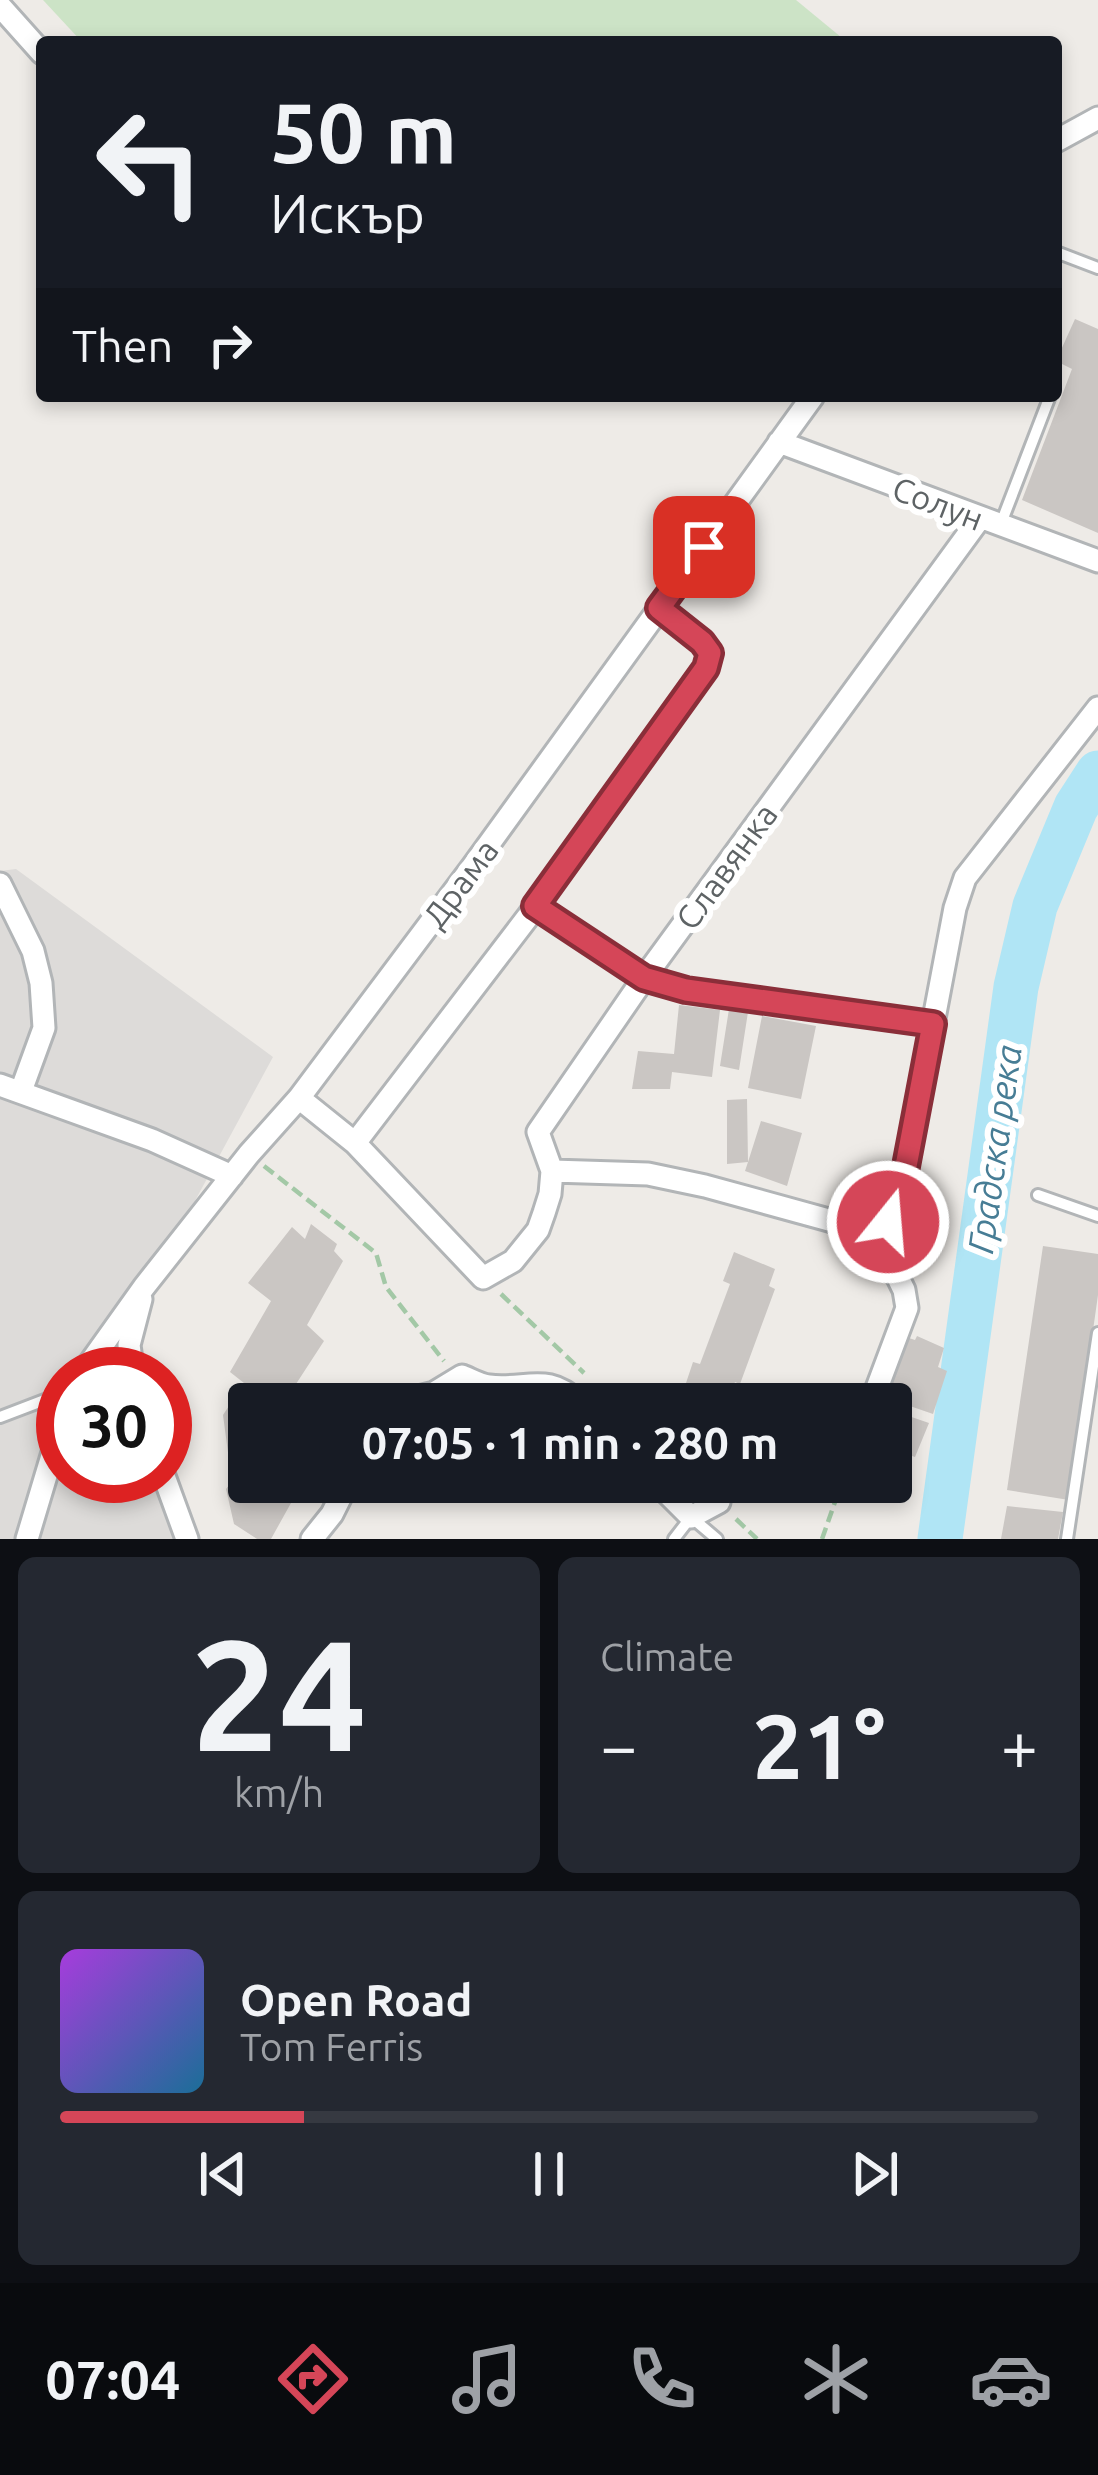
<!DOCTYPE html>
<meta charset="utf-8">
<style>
:root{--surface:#171b24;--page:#242831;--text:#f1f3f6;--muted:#9ea1a6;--line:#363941;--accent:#d54658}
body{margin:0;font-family:Ubuntu,sans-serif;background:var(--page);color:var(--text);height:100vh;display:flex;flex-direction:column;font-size:45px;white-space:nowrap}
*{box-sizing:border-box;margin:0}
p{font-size:39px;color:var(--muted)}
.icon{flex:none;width:66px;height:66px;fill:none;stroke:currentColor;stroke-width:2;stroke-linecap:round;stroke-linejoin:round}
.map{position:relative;height:1539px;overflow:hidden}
.panel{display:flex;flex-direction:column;gap:18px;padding:18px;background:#0d0f14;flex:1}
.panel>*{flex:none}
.guide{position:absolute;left:36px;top:36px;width:1026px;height:366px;border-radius:12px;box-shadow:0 6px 18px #0003;background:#171b24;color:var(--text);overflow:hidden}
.speed{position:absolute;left:36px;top:1347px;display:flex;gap:24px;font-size:60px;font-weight:700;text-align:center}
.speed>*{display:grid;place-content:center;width:156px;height:156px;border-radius:50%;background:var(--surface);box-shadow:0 6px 18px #0003;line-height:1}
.speed .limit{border:18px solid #d22;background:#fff;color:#111}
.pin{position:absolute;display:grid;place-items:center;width:102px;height:102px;color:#fff;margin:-51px;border-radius:24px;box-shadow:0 6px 18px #0006}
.me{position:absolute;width:132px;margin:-66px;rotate:17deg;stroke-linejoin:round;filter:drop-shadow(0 0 9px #0008)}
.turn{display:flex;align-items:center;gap:42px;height:252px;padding:0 36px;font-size:54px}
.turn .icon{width:156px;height:156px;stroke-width:2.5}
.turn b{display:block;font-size:84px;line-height:102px}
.then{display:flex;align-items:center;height:114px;padding:0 36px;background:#0003;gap:24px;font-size:45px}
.big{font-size:90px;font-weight:600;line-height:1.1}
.panel .card{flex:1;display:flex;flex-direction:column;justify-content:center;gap:18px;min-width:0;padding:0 42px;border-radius:18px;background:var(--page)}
.panel .dial{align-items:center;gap:0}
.dial b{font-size:156px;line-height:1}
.song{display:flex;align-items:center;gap:36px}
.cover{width:144px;height:144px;border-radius:18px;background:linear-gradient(135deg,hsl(280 70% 55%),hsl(200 70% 35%))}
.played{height:12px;border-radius:6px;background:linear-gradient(90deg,var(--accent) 25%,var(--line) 25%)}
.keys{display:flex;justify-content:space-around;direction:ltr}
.heat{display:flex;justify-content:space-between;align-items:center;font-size:66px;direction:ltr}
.panel .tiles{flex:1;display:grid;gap:18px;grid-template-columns:1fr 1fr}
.card:last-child{grid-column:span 2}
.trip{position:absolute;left:228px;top:1383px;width:684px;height:120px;border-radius:12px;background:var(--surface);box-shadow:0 6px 18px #0003;font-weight:600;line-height:120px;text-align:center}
.tab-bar{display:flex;height:192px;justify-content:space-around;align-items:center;background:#090b0e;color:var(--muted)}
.tab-bar .icon{width:84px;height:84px}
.tab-bar .on{color:var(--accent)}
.tab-bar b{font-size:54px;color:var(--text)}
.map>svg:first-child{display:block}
.industrial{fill:#dddbd9}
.green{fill:#cce3c6}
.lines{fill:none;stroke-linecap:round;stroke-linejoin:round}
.river{stroke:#b0e5f5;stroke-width:45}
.building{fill:#cac6c3}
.service-casing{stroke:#b2b5b7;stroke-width:16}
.minor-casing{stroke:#b2b5b7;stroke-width:27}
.path{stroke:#a3c8a6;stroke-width:4.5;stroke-dasharray:12 6;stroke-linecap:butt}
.service{stroke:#fff;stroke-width:10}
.minor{stroke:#fff;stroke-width:21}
.route-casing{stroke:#8a2e39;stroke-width:30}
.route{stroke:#d54658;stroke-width:21}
.labels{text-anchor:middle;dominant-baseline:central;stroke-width:12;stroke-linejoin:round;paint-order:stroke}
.street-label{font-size:33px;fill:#5e6365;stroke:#fff}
.water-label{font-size:36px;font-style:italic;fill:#477d95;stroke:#fff}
</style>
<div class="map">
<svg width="1098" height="1539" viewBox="0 0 1098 1539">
<rect width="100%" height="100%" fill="#eeebe7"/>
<path class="industrial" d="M 16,869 L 273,1057 L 119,1341 L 132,1374 L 63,1374 L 63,1476 L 165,1476 L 165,1456 L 198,1539 L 0,1539 L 0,871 Z"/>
<path class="green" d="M 43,0 L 796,0 L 847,42 L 82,42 Z"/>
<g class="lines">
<path class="river" d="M 940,1539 L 1016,987 L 1035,906 L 1076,807 L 1098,773"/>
</g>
<path class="building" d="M 1075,319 L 1098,329 L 1098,533 L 1022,500 L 1072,369 L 1056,361 Z
M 679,1005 L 720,1010 L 712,1077 L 672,1072 L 670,1089 L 632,1089 L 638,1051 L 674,1054 Z
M 729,1009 L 748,1012 L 739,1070 L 720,1066 Z
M 762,1016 L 816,1026 L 801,1099 L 748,1088 Z
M 747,1099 L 748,1162 L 761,1121 L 802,1133 L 787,1186 L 745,1171 L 748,1162 L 727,1164 L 727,1100 Z
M 311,1224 L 337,1244 L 334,1251 L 343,1261 L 307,1325 L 324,1341 L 283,1404 L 249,1404 L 249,1482 L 296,1482 L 301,1485 L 271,1539 L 257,1539 L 234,1524 L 226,1489 L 243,1467 L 229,1460 L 223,1415 L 244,1383 L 230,1372 L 271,1301 L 248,1283 L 292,1227 L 305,1239 Z
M 1043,1246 L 1098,1254 L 1098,1295 L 1069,1500 L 1007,1490 Z
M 734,1252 L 775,1269 L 769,1286 L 775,1289 L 740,1384 L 735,1382 L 726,1404 L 684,1389 L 693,1362 L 700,1364 L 730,1284 L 723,1281 Z
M 917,1336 L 944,1348 L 938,1367 L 947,1371 L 933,1414 L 884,1397 L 906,1337 L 915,1340 Z
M 891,1410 L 929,1423 L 915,1457 L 909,1455 L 901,1476 L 891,1473 Z
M 1007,1506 L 1063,1512 L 1058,1539 L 1001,1539 Z"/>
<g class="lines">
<defs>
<path id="service" d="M 1056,252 L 1098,268
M 1000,526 L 1050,396
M 1038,1195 L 1098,1216
M 0,1417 L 63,1393
M 719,1502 L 727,1482
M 674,1539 L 691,1517 L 717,1539
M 1067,1539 L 1098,1333"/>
<path id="minor" d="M 0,6 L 42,53
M 1056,141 L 1098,118
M 779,442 L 1098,561
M 0,884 L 33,951 L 41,983 L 44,1028 L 21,1091
M 535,906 L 644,978 L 686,990 L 933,1025
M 0,1085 L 152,1140 L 232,1176
M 299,1098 L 355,1143 L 483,1278 L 513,1261 L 538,1230 L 544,1213 L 550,1194 L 552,1171 L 538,1132 L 644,978 L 980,518
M 355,1143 L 527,918 L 706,668 L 709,654 L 702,642 L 659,608
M 552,1171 L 648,1174 L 705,1186 L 876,1233
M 876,1233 L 888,1222 L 899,1203 L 955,908 L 965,878 L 1098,708
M 82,1374 L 144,1287 L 249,1154 L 299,1098 L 473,866 L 813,396
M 133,1374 L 129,1345 L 141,1299
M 389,1404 L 434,1393 L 462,1376 C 470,1379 480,1385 489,1386 C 526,1391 547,1371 580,1404
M 871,1404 L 907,1308 L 904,1290 L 876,1233
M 164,1476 L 187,1539
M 656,1482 L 691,1517 L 719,1502
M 27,1539 L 63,1419
M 312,1539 L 332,1514 L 348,1482"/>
</defs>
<use href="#service" class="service-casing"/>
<use href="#minor" class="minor-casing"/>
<path class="path" d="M 264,1166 L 376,1253 L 386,1287 L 444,1361
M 501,1294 L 584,1373
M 601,1390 L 616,1404
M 736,1519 L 757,1539
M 822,1539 L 842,1482"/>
<use href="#service" class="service"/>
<use href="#minor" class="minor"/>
</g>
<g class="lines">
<defs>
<path id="route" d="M 704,547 L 659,608 L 702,642 L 710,653 L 706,668 L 535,906 L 644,978 L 686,990 L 933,1024 L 899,1203 L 888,1222"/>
</defs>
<use href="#route" class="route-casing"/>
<use href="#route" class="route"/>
</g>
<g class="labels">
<g class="street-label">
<text transform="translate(938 503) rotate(21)">Солун</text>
<text transform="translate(726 866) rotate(-54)">Славянка</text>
<text transform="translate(460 883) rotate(-53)">Драма</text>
</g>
<g class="water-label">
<text transform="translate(994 1149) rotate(-82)">Градска река</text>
</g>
</g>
</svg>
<div class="speed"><div class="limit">30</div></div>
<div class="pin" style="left:704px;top:547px;background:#d93025"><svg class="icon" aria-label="arrive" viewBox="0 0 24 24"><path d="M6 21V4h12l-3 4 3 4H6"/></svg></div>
<svg class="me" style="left:888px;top:1222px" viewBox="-20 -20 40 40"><circle r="17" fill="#d54658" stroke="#fff" stroke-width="3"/><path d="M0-11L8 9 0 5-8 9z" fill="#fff"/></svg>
<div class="trip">07:05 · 1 min · 280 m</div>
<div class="guide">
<div class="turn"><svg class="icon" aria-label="left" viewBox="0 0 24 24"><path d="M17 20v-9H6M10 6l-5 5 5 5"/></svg><div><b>50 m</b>Искър</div></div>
<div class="then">Then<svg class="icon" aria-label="right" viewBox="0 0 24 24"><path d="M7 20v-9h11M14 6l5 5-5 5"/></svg></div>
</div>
</div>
<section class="panel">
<div class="tiles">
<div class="card dial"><b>24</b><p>km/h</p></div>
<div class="card"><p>Climate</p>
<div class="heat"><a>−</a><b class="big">21°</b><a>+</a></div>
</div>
<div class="card">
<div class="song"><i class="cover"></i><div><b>Open Road</b><p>Tom Ferris</p></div></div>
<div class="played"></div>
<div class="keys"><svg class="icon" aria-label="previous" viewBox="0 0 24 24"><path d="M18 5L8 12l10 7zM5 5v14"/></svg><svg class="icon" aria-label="pause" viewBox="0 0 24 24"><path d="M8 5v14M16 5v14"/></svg><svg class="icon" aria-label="next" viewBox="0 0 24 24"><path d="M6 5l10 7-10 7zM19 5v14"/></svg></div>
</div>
</div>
</section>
<nav class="tab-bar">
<b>07:04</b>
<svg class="icon on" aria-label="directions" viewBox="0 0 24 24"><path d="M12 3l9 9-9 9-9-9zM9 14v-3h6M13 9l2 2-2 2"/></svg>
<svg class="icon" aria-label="music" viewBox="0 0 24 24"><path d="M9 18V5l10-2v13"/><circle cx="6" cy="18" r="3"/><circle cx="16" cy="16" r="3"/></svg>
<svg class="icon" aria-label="phone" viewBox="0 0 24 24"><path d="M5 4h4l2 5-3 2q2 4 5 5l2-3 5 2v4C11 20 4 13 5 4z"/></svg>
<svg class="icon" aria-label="climate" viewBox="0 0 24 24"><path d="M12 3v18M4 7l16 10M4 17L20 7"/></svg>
<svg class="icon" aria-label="car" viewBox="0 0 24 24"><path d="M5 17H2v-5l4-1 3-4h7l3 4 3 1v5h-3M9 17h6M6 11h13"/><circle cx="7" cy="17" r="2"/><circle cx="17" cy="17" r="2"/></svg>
</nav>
